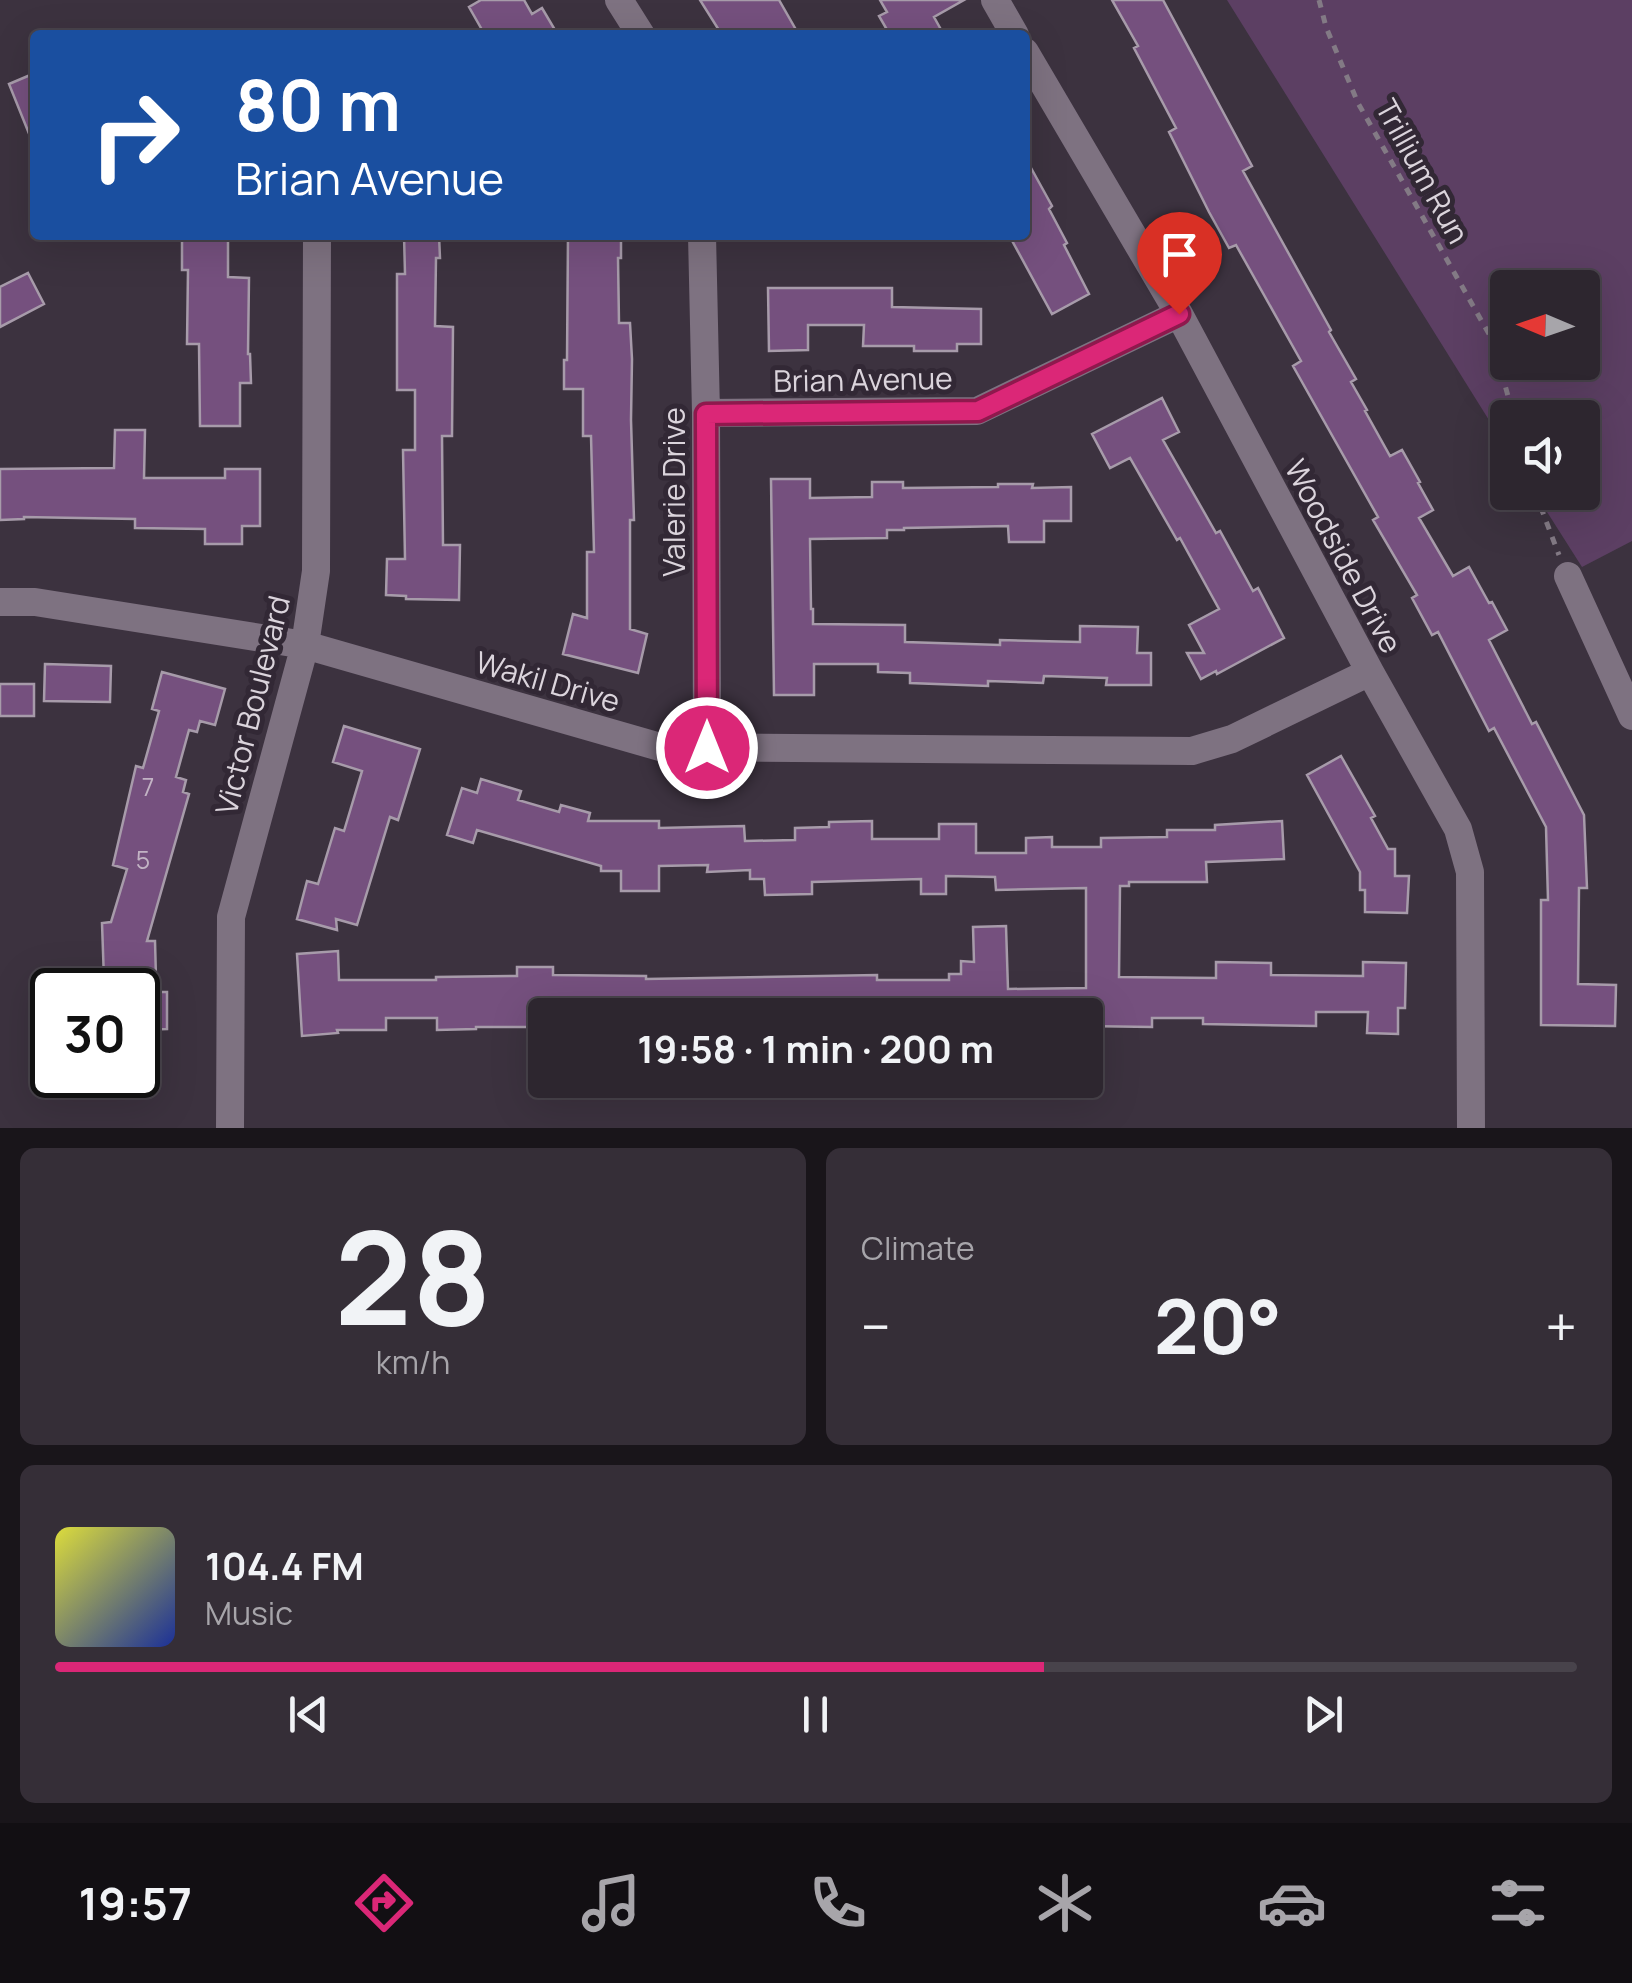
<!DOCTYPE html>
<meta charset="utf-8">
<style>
:root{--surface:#2d262f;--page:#352e37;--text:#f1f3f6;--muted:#a7a5aa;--line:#48434b;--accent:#db2777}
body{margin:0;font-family:Manrope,sans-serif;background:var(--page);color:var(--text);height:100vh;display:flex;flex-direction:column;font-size:38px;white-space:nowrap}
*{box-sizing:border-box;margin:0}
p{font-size:32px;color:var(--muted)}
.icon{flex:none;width:55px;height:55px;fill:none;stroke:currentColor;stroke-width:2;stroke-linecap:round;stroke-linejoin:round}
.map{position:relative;height:1128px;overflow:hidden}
.side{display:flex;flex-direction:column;gap:20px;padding:20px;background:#19151a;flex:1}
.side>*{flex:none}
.top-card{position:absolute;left:30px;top:30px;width:1000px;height:210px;border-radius:10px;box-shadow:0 10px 40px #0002,0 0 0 2px var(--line);background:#1a4fa0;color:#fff;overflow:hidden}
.needle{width:65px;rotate:272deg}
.buttons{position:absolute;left:1490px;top:270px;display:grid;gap:20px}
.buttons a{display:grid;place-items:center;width:110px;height:110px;border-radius:10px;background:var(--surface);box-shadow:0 10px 40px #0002,0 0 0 2px var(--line);font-size:50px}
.speed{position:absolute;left:30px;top:968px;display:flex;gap:20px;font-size:50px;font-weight:700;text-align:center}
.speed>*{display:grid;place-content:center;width:130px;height:130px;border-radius:50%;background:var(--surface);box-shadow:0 10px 40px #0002,0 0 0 2px var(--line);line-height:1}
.speed .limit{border:5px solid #111;border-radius:15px;background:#fff;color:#111}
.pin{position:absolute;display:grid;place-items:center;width:85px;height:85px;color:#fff;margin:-102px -42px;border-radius:50% 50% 50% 0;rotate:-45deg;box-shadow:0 0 10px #0007}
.pin .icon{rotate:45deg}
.me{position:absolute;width:110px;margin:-55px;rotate:0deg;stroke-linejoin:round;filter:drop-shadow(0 0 8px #0008)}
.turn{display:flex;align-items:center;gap:35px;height:210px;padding:0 40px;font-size:45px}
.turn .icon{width:130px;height:130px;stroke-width:2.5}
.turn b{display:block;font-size:70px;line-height:85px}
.big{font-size:75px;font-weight:700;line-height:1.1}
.side .card{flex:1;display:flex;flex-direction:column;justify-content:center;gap:15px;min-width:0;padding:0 35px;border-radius:15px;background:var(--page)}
.side .dial{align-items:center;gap:0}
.dial b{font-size:130px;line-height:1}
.song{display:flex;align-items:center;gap:30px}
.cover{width:120px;height:120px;border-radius:15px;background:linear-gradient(135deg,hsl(60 70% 55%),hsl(230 70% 35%))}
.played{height:10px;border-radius:5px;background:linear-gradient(90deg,var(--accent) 65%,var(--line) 65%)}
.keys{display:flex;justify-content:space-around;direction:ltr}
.heat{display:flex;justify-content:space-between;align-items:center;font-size:55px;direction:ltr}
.side .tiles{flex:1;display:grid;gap:20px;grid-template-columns:1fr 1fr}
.card:last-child{grid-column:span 2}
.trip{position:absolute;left:528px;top:998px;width:575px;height:100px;border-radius:10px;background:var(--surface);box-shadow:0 10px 40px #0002,0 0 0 2px var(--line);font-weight:700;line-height:100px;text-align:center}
.menu{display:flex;height:160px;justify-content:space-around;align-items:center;background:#120f13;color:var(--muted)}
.menu .icon{width:70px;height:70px}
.menu .selected{color:var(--accent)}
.menu b{font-size:45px;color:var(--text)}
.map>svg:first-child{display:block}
.green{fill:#5c3f63;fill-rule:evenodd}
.building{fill:#75507e;stroke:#a79baa;stroke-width:2.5}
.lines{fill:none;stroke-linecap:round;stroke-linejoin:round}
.path{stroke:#837a85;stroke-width:5;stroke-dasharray:8 8;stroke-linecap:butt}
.minor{stroke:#7e7281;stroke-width:28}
.route-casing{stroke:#8e194d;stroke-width:25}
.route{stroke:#db2777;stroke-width:18}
.labels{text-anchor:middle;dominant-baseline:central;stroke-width:10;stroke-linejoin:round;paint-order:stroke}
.number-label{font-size:25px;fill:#c2b3c4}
.street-label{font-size:30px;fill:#dbd4dc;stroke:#322835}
</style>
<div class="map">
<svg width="1632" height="1128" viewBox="0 0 1632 1128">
<rect width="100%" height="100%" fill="#3c323f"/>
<path class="green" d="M 1227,0 L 1632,0 L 1632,541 L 1582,567 L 1535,493 L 1582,492 L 1582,418 L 1508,418 L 1507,449 ZM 1508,288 L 1582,288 L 1582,362 L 1508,362 Z"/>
<path class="building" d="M 481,0 L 524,0 L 532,14 L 542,8 L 558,35 L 485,35 L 469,7 Z
M 700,0 L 779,0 L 799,35 L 722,35 Z
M 880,0 L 964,0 L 934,17 L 944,35 L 890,35 L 879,16 L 887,12 Z
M 1112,0 L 1163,0 L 1252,166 L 1243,171 L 1331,330 L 1329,332 L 1356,379 L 1351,382 L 1367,410 L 1365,411 L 1390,456 L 1402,450 L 1420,482 L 1418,483 L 1433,510 L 1419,518 L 1453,576 L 1469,567 L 1489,603 L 1492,602 L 1507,630 L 1489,640 L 1532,724 L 1536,722 L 1584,815 L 1587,888 L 1579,888 L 1578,984 L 1616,985 L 1615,1026 L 1541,1025 L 1541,900 L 1548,900 L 1546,827 L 1494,728 L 1489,731 L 1438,632 L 1432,635 L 1412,598 L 1417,595 L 1373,520 L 1378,517 L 1293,366 L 1301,361 L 1236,245 L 1229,248 L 1209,212 L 1169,132 L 1176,128 L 1134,48 L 1138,46 Z
M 35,73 L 35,145 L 34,146 L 9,84 Z
M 1025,157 L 1052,206 L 1049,209 L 1067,243 L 1064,245 L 1089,294 L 1052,314 L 1009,235 L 1025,235 Z
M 182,235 L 228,235 L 228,277 L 249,278 L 248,354 L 250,354 L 251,383 L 240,383 L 240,426 L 200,426 L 199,344 L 187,344 L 188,270 L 182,270 Z
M 404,235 L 439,235 L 440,258 L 436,258 L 435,326 L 453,327 L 452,436 L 442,436 L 443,545 L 460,545 L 459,600 L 406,599 L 406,596 L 386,595 L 387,559 L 405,559 L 403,450 L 415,450 L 415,390 L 397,390 L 397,274 L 405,274 Z
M 568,235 L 621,235 L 621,258 L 618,258 L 619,323 L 630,323 L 632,359 L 631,420 L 634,520 L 630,520 L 630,629 L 647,634 L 638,673 L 563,654 L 573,614 L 587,618 L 587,552 L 594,552 L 591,436 L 583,436 L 583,389 L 564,389 L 564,360 L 567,360 Z
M 28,273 L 44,304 L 0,327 L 0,287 Z
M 768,288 L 892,288 L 892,307 L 981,309 L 981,344 L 957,344 L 957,351 L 914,351 L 914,346 L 863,346 L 864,325 L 808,325 L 808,350 L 769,351 Z
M 1162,398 L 1179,432 L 1163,440 L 1216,533 L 1220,531 L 1253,591 L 1258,588 L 1284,638 L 1217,674 L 1216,671 L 1201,679 L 1187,653 L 1204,653 L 1189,625 L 1219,609 L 1180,538 L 1177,540 L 1130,458 L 1110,468 L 1092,434 Z
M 115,430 L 145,430 L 144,478 L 225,478 L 225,469 L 260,469 L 260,526 L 242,526 L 242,544 L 205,544 L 205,529 L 135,528 L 135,519 L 24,517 L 24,519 L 0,520 L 0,469 L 114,468 Z
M 771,479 L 810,479 L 810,498 L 872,497 L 872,482 L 903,482 L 903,488 L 998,487 L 998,484 L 1033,484 L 1032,488 L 1071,487 L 1071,521 L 1044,521 L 1044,542 L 1009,542 L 1008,526 L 904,528 L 904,530 L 887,530 L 887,538 L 810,539 L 811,609 L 813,609 L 813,624 L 905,625 L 905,642 L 1000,645 L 1000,640 L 1080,642 L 1080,626 L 1138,627 L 1137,653 L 1151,653 L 1151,685 L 1106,685 L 1107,678 L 1044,676 L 1043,683 L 988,681 L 988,686 L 910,683 L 910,673 L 878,672 L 878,664 L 814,664 L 814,695 L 774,695 Z
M 45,664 L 111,666 L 110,702 L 44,701 Z
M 162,672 L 225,689 L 215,725 L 200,721 L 197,732 L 189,730 L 176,777 L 186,780 L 183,792 L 189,794 L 147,941 L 155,941 L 156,978 L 104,980 L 102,923 L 111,922 L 127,869 L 113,865 L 136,766 L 143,768 L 159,711 L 152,709 Z
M 0,684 L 34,684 L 34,716 L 0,716 Z
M 344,726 L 420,749 L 398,820 L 390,817 L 357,925 L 336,919 L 337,930 L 297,919 L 307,881 L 318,884 L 335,828 L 344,831 L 362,771 L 333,762 Z
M 1341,756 L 1375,816 L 1371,818 L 1388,849 L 1395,849 L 1395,876 L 1409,876 L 1407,913 L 1365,912 L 1365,890 L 1360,890 L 1360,872 L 1307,775 Z
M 481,779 L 521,791 L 518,800 L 559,812 L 561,805 L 590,813 L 588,821 L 659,821 L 659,828 L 744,826 L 745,841 L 795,840 L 795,828 L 829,827 L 829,822 L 872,821 L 872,839 L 939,839 L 939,824 L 976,824 L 976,853 L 1026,853 L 1026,838 L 1052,837 L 1052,847 L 1101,847 L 1101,838 L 1167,837 L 1167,830 L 1215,830 L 1215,825 L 1282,821 L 1284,859 L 1206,862 L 1207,882 L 1129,882 L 1129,886 L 1120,886 L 1119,977 L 1216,978 L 1216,962 L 1271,963 L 1271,975 L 1363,976 L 1363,962 L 1406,963 L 1405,1008 L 1398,1008 L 1398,1034 L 1367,1033 L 1368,1012 L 1316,1012 L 1316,1026 L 1203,1024 L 1203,1018 L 1152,1018 L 1152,1027 L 1085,1026 L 1085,1015 L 897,1015 L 897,1012 L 848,1013 L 848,1015 L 545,1015 L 545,1027 L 476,1027 L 476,1029 L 437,1030 L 437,1018 L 386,1018 L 386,1030 L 337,1030 L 338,1033 L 302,1036 L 297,954 L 338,951 L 339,980 L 436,980 L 436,977 L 517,976 L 517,967 L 553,967 L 553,975 L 646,976 L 646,979 L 877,975 L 877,980 L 949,980 L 949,974 L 961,974 L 961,961 L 974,962 L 973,927 L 1006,926 L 1008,989 L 1086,988 L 1086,888 L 996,890 L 995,877 L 946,876 L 946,894 L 921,894 L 921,879 L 812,882 L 812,894 L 765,895 L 764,879 L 750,879 L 750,870 L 707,872 L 708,865 L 659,866 L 659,891 L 621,891 L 621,871 L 601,871 L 601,866 L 477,830 L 473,843 L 447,835 L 462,788 L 477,793 Z
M 138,992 L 167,992 L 167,1029 L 138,1030 Z"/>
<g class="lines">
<path class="path" d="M 1319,0 L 1326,27 L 1358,103 L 1493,341 L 1514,418
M 1535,492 L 1559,555"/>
<path class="minor" d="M 619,0 L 641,35
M 995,0 L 1015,35
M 1025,52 L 1179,314 L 1370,672 L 1458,829 L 1470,872 L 1471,1128
M 702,235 L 706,413 L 707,748
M 706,413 L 977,411 L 1179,314
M 1568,576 L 1632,716
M 0,602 L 35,602 L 305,645 L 660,747 L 1192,751 L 1232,739 L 1370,672
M 230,1128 L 231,917 L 305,645 L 316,571 L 317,235"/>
</g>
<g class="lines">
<defs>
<path id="route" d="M 707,748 L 706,414 L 978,411 L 1179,314"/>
</defs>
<use href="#route" class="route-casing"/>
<use href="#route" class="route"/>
</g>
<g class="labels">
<g class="number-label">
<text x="148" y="786">7</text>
<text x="143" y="859">5</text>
</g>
<g class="street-label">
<text transform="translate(1423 171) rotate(61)">Trillium Run</text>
<text transform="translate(863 379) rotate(-1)">Brian Avenue</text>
<text transform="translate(673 492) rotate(-90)">Valerie Drive</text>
<text transform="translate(1344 556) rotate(62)">Woodside Drive</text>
<text transform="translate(548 681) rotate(16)">Wakil Drive</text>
<text transform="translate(252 705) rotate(-76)">Victor Boulevard</text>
</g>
</g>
</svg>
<div class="buttons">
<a><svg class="needle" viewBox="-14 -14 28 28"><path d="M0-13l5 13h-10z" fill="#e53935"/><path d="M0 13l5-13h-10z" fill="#a7a5aa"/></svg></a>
<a><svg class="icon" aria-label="sound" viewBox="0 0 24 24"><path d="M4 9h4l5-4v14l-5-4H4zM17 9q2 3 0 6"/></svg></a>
</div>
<div class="speed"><div class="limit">30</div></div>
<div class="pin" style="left:1179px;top:314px;background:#d93025"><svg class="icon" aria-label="arrive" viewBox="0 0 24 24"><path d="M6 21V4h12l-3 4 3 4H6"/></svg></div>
<svg class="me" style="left:707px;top:748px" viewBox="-20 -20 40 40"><circle r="17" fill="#db2777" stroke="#fff" stroke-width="3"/><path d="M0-11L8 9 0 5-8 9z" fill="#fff"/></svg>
<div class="trip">19:58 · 1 min · 200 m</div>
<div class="top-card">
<div class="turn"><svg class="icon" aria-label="right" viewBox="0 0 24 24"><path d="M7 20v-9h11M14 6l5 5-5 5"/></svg><div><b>80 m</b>Brian Avenue</div></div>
</div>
</div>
<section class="side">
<div class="tiles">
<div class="card dial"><b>28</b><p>km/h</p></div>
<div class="card"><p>Climate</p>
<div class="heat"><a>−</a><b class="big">20°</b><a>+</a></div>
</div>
<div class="card">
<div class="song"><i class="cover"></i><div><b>104.4 FM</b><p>Music</p></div></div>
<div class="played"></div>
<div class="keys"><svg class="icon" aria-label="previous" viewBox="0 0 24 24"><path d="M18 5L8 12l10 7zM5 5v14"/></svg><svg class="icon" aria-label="pause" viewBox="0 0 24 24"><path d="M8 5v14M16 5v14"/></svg><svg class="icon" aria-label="next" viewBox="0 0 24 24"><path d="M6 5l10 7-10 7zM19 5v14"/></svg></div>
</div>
</div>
</section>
<nav class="menu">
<b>19:57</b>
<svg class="icon selected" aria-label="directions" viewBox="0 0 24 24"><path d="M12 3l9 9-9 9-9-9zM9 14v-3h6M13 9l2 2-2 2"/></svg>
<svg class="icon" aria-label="music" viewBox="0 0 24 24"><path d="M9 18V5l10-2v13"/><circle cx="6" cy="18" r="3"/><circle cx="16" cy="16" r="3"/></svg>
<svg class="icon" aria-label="phone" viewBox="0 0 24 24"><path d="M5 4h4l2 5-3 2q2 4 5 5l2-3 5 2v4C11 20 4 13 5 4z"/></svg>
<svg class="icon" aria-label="climate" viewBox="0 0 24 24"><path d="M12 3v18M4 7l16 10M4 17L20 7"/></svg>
<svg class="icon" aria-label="car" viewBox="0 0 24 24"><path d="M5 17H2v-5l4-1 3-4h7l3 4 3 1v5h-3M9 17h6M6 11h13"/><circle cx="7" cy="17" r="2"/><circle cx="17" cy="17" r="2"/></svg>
<svg class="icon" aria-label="filters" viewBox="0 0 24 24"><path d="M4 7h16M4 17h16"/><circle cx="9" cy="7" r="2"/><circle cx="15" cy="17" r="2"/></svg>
</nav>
